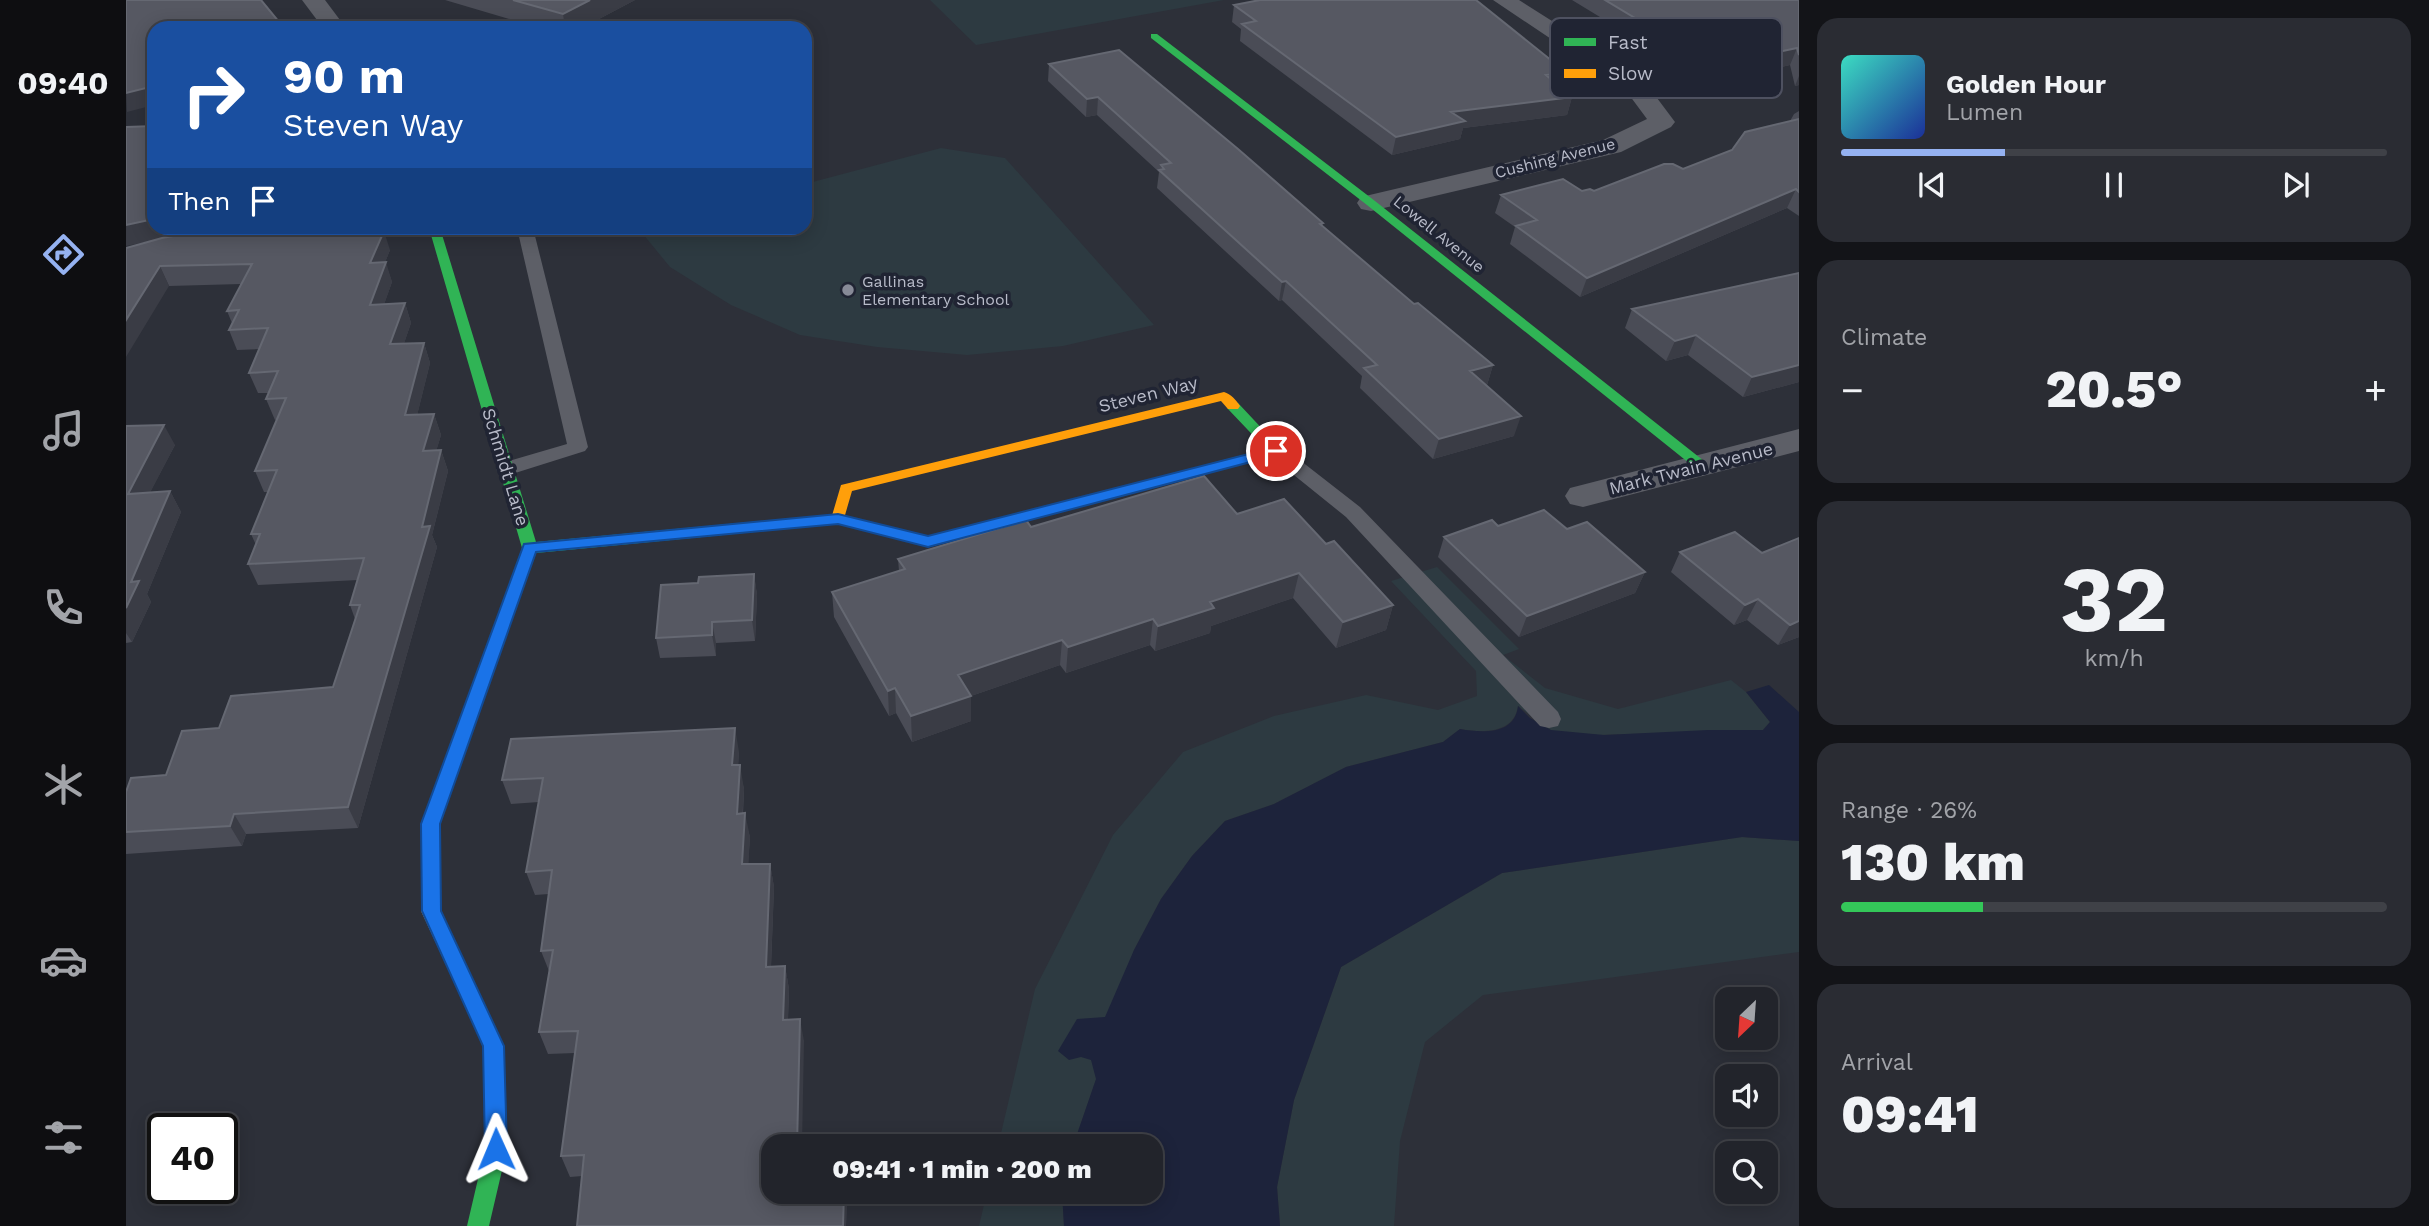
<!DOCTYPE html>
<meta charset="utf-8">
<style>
:root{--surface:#22242b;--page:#2a2c33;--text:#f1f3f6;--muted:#a2a4a9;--line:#3f4147;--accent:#95b2f1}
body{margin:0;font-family:"Work Sans",sans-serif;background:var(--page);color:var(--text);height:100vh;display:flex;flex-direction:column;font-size:26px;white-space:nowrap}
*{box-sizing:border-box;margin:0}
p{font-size:23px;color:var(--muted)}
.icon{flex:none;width:38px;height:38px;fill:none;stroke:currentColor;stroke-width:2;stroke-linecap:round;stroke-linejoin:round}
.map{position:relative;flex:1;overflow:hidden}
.details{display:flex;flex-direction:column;gap:18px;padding:18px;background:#131418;width:630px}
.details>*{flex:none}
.hud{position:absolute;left:21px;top:21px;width:665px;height:214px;border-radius:21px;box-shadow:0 4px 18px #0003,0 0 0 2px var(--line);background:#1a4fa0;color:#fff;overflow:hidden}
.needle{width:46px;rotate:205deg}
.controls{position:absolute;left:1589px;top:987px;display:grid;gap:14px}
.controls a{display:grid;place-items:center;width:63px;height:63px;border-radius:14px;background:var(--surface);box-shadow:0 4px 18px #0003,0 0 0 2px var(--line);font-size:35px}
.speed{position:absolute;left:21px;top:1113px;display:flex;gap:14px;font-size:35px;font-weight:700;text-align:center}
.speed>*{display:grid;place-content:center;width:91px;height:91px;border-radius:50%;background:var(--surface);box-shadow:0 4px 18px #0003,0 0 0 2px var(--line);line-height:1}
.speed .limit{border:4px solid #111;border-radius:10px;background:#fff;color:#111}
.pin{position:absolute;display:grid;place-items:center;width:60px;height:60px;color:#fff;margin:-30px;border:4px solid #fff;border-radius:50%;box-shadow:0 2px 7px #0007}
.me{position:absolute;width:77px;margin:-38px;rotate:359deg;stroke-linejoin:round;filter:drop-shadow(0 0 5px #0008)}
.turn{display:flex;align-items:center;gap:24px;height:147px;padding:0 21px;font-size:32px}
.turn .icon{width:91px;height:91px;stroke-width:2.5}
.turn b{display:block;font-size:49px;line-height:60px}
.then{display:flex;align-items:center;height:66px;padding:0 21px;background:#0003;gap:14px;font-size:26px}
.big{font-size:52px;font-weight:800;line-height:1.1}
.details .card{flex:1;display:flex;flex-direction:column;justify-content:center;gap:10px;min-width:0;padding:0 24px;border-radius:21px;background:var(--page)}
.details .dial{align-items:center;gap:0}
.dial b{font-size:91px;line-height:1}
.song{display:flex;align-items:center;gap:21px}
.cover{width:84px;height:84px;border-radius:10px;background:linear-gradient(135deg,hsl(170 70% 55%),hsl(230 70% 35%))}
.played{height:7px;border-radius:4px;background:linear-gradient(90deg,var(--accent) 30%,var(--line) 30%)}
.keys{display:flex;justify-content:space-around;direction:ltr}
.heat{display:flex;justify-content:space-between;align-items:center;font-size:38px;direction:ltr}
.charge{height:10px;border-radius:5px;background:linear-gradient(90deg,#34c759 26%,var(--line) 0)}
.trip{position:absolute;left:635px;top:1134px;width:402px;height:70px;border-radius:21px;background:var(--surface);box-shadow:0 4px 18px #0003,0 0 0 2px var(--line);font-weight:800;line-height:70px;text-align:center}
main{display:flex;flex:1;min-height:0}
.dock{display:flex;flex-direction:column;width:126px;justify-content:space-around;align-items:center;background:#0e0e11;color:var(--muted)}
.dock .icon{width:49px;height:49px}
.dock .selected{color:var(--accent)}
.dock b{font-size:32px;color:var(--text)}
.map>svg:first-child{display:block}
.green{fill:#2d3a41}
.water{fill:#1d233b}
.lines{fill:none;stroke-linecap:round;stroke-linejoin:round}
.lane{fill:#5d5f67;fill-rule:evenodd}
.street{fill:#5d5f67;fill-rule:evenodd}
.fast{fill:#30b455;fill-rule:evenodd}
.slow{fill:#ff9f0a;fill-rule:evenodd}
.wall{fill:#4a4c56}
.shaded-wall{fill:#3a3c45}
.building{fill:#565862;stroke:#656872;stroke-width:2}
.route{fill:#1a73e8;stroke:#114b97;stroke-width:2}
.poi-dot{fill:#878a97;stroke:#202433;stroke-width:2.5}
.labels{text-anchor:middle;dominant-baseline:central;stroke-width:7;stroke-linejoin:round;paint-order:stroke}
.far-street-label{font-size:16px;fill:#b8bbc9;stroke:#202433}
.far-poi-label{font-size:16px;fill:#b8bbc9;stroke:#202433;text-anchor:start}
.street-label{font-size:18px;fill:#b8bbc9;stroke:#202433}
.key{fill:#202433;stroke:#4e5160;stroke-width:2}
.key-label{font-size:19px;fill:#b8bbc9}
</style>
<main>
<nav class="dock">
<b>09:40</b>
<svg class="icon selected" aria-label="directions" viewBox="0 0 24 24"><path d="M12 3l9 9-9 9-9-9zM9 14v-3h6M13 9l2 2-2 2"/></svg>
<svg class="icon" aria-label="music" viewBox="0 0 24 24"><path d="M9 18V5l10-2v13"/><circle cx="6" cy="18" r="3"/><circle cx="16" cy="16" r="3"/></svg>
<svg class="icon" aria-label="phone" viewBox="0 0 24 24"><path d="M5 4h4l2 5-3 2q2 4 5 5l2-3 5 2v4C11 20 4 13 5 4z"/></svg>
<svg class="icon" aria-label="climate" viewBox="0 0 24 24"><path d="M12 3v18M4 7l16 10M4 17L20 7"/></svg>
<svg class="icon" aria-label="car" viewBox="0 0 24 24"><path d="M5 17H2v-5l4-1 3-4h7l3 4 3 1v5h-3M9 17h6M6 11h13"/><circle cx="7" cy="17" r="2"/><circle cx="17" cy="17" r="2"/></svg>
<svg class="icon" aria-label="filters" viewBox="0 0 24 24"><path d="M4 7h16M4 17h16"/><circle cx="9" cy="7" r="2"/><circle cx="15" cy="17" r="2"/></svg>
</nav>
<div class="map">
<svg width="1673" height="1226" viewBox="0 0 1673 1226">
<rect width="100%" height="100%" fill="#2d3039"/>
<path class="green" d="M 804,0 L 1098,0 L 850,45 Z
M 815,148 L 879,158 L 1028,325 L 937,346 L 841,355 L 751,347 L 674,335 L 605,305 L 544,267 L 512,228 L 679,228 L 679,184 Z
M 1311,567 L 1393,649 L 1377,655 L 1419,688 L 1492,709 L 1605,680 L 1620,692 L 1644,722 L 1637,730 L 1472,735 L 1425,731 L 1392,706 C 1388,734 1356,733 1334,729 L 1317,742 L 1220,767 L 1148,804 L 1099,821 L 1066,856 L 1035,899 L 1008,950 L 970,1080 L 947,1146 L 872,1146 L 909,989 L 987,835 L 1057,752 L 1148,716 L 1240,695 L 1312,710 L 1351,696 L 1350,671 L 1265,581 Z
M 1616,837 L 1673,841 L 1673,952 L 1357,995 L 1299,1042 L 1274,1141 L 1268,1226 L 1154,1226 L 1151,1187 L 1168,1100 L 1215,967 L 1376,873 Z
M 861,1192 L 936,1192 L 938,1226 L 853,1226 Z"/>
<path class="water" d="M 1643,685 L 1673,712 L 1673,841 L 1616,837 L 1376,873 L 1215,967 L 1168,1100 L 1151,1187 L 1154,1226 L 938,1226 L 936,1192 L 1026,1192 L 1026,1146 L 947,1146 L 970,1079 L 965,1060 L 955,1057 L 943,1060 L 932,1051 L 951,1019 L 979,1017 L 1008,950 L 1035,899 L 1066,856 L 1099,821 L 1148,804 L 1220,767 L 1317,742 L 1334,729 C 1356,733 1389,735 1392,706 L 1404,718 L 1425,730 L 1478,735 L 1582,730 L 1637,730 L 1644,722 L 1620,692 Z"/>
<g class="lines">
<path class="lane" d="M 391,228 L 407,228 L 462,447 L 459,451 L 380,476 L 373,474 L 370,469 L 373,464 L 441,444 Z
M 1150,445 L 1157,447 L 1234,507 L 1432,712 L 1435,719 L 1432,726 L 1423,728 L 1414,726 L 1220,517 L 1143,455 L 1140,451 L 1143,447 Z"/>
<path class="street" d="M 176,0 L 199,0 L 220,28 L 197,28 Z
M 1367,0 L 1393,0 L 1516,78 L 1549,122 L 1545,127 L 1495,152 L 1245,211 L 1235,209 L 1231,203 L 1235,197 L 1477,140 L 1521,119 L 1498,88 Z
M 1673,429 L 1673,451 L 1457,507 L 1444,504 L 1439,496 L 1444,488 Z"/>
<path class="fast" d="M 1025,34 L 1031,34 L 1249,201 L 1578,461 L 1580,464 L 1578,467 L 1568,467 L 1241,205 L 1025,38 Z
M 303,228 L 314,228 L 410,542 L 712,514 L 802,537 L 1140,449 L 1102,409 L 1100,406 L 1107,402 L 1112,403 L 1157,451 L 1155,454 L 802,547 L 712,524 L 410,553 L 362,687 L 360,691 L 348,691 L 346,687 L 396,548 Z
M 324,943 L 331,946 L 378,1046 L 381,1149 L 363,1226 L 341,1226 L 359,1149 L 358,1046 L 314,952 L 317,946 Z"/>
<path class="slow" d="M 1098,392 C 1105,394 1110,400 1114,406 L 1112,409 L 1102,409 L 1095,401 L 726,491 L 717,522 L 707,522 L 705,519 L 715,485 Z
M 354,681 L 360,683 L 362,687 L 313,824 L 315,911 L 334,952 L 331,958 L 324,961 L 317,958 L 295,911 L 295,824 L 346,687 L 348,683 Z"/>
</g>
<path class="wall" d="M 319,0 L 509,0 L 456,28 L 414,28 Z
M 1446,0 L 1673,0 L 1673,85 L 1669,86 L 1664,65 L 1593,81 L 1554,57 L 1543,59 Z
M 1108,5 L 1436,89 L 1446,97 L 1441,115 L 1337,128 L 1334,139 L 1266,155 L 1114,41 L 1115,29 L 1106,22 Z
M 923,64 L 1197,223 L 1196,227 L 1288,304 L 1367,365 L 1361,385 L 1360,385 L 1388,436 L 1307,459 L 1234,388 L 1236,376 L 1156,300 L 1153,301 L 1031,188 L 1033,172 L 971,115 L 960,117 L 922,81 Z
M 1673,111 L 1673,216 L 1661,208 L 1454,297 L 1384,244 L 1389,227 L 1369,213 L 1375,195 L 1456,191 L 1468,191 L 1557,169 L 1606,150 L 1664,121 L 1668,114 Z
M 0,127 L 91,228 L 184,228 L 181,233 L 264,250 L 259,262 L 266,282 L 258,304 L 279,303 L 285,323 L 278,343 L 298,343 L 304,363 L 291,415 L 308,414 L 315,435 L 310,451 L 315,450 L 322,471 L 306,535 L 311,547 L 232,828 L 120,834 L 116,846 L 0,854 L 0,792 L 40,775 L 93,728 L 207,687 L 229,619 L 224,605 L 232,580 L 132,585 L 122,564 L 130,545 L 125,534 L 142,492 L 138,492 L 129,471 L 151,419 L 149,420 L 140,399 L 143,393 L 132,393 L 123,373 L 133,349 L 111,350 L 103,330 L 106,323 L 101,311 L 115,284 L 43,286 L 22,242 Z
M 1673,273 L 1673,382 L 1617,397 L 1562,355 L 1540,361 L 1499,328 L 1506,309 Z
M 0,426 L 49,445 L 24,492 L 44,491 L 55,512 L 21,594 L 25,602 L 6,642 L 0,643 Z
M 1111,514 L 1200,544 L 1267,605 L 1260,630 L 1210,648 L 1167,598 L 1085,626 L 1084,633 L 1029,651 L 1024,645 L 940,673 L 934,665 L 845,696 L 845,721 L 786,742 L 770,713 L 763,716 L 708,617 L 706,592 L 773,571 L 772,559 L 905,527 Z
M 1441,529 L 1519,572 L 1509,593 L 1393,637 L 1312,557 L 1318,537 Z
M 1609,532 L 1673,637 L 1652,645 L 1621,620 L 1608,625 L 1545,572 L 1554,552 Z
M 628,574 L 631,595 L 629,641 L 590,643 L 590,656 L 534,658 L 530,638 L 572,583 Z
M 613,752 L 612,765 L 618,789 L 617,814 L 624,837 L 622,864 L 644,864 L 648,887 L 645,967 L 659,966 L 663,989 L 662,1020 L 678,1041 L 648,1146 L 721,1192 L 720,1226 L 451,1226 L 456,1176 L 444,1177 L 435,1156 L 449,1053 L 422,1054 L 413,1032 L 423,971 L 415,951 L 423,894 L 409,895 L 400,872 L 413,802 L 385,804 L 376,780 Z"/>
<path class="shaded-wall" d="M 464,0 L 509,0 L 456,28 L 439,28 L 437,14 Z
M 1561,40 L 1554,57 L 1543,59 L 1549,42 Z
M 1671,48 L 1664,65 L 1593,81 L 1600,63 Z
M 1441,73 L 1436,90 L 1420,75 Z
M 1673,76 L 1673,85 L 1669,86 Z
M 28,86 L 28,105 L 1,112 L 0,93 Z
M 972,97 L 971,115 L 960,117 L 961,99 Z
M 1446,97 L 1441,115 L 1337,128 L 1334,139 L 1266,155 L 1270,137 L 1325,112 Z
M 1670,189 L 1661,208 L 1454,297 L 1461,278 Z
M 28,219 L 28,228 L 89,228 L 0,246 L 0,225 Z
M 168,228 L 184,228 L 172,254 L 165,234 Z
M 258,231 L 264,250 L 251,283 L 244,263 Z
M 260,262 L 266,282 L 251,325 L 244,305 Z
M 34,266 L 43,286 L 0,357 L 0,320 Z
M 1160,281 L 1156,300 L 1153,301 L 1156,282 Z
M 279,303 L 285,323 L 271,364 L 264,344 Z
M 1570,335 L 1562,355 L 1540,361 L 1549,341 Z
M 298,343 L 304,363 L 286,436 L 279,415 Z
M 1367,365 L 1361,385 L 1338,391 L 1344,371 Z
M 1673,365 L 1673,382 L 1617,397 L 1626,377 Z
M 308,414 L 315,435 L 304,472 L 297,451 Z
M 1395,416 L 1388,436 L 1307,459 L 1313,439 Z
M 38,425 L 49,445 L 13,514 L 2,494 Z
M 315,450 L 322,471 L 306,535 L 311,547 L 232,828 L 222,807 L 296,527 Z
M 44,491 L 55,512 L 21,594 L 25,602 L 6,642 L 0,633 L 0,608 L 5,582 Z
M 1519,572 L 1509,593 L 1393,637 L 1401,616 Z
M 1173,573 L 1167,598 L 1085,626 L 1084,633 L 1029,651 L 1032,626 L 1084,602 Z
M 628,574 L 631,595 L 629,641 L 626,620 Z
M 1632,599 L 1621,620 L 1608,625 L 1619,605 Z
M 1267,605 L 1260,630 L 1210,648 L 1217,622 Z
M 1027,619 L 1024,645 L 940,673 L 942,647 Z
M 1673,621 L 1673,637 L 1652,645 L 1664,625 Z
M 586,622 L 590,643 L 590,656 L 586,635 Z
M 936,640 L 934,665 L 845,696 L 845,721 L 786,742 L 785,716 L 832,675 Z
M 769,688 L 770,713 L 763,716 L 762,691 Z
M 609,728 L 613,752 L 611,788 L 606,765 Z
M 614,765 L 618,789 L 615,838 L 611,814 Z
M 619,813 L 624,837 L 621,888 L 616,864 Z
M 108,814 L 120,834 L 116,846 L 104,826 Z
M 644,864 L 648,887 L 644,990 L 640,967 Z
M 659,966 L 663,989 L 661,1042 L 657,1020 Z
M 674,1019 L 678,1041 L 676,1146 L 671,1146 Z
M 718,1192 L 721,1192 L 720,1226 L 717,1226 Z"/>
<path class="building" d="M 0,0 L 135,0 L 158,28 L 28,28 L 28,86 L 0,93 Z
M 387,0 L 464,0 L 437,14 Z
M 1134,0 L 1350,0 L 1441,73 L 1420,75 L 1446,97 L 1325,112 L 1339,121 L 1270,137 L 1116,24 L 1130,21 L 1108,5 Z
M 1479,0 L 1673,0 L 1673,55 L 1671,48 L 1600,63 L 1561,40 L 1549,42 Z
M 993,50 L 1112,149 L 1197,223 L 1194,224 L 1288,304 L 1292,303 L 1367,365 L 1344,371 L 1395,416 L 1313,439 L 1238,368 L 1251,365 L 1160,281 L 1156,282 L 1033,170 L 1038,169 L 1035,165 L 1045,163 L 972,97 L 961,99 L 923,64 Z
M 1673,119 L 1673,192 L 1670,189 L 1461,278 L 1390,226 L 1411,220 L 1375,195 L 1437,179 L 1456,191 L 1464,189 L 1468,191 L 1538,164 L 1547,164 L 1557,169 L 1606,150 L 1619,132 Z
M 28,126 L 28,219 L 0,225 L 0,127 Z
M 91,228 L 168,228 L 165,234 L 258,231 L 244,263 L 260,262 L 244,305 L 279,303 L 264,344 L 298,343 L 279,415 L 308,414 L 297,451 L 315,450 L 296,527 L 304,526 L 222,807 L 108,814 L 104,826 L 0,832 L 0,792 L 5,778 L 40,775 L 56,731 L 93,728 L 105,696 L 207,687 L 234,605 L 224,605 L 238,558 L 122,564 L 134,534 L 125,534 L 151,470 L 129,471 L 160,398 L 140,399 L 152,371 L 123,373 L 142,328 L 103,330 L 113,310 L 101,311 L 126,264 L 34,266 L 0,320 L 0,248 L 36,238 Z
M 1673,273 L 1673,365 L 1626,377 L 1570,335 L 1549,341 L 1506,309 Z
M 38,425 L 2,494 L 44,491 L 5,582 L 13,581 L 0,608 L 0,426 Z
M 1078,476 L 1111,514 L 1158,499 L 1200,544 L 1208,541 L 1267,605 L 1217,622 L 1173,573 L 1084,602 L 1088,608 L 1032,626 L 1027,619 L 942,647 L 936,640 L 832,675 L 845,696 L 785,716 L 769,688 L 762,691 L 706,592 L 779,569 L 772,559 L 900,520 L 905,527 Z
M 1418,510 L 1441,529 L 1461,522 L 1519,572 L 1401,616 L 1318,537 L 1366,520 L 1372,526 Z
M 1609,532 L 1636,553 L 1673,538 L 1673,621 L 1664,625 L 1632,599 L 1619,605 L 1554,552 Z
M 628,574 L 626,620 L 586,622 L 586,635 L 530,638 L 535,585 L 572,583 L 573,577 Z
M 609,728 L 606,765 L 614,765 L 611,814 L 619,813 L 616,864 L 644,864 L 640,967 L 659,966 L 657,1020 L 674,1019 L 671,1146 L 648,1146 L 648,1192 L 718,1192 L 717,1226 L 451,1226 L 458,1155 L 435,1156 L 452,1031 L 413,1032 L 427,950 L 415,951 L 426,870 L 400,872 L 417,778 L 376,780 L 385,739 Z"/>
<path class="route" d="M 1150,447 L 1155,448 L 1155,454 L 802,547 L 712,524 L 410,552 L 314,824 L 315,911 L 378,1046 L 381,1149 L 378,1157 L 370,1160 L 362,1157 L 359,1149 L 357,1046 L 296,911 L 295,824 L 398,544 L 712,514 L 802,536 Z"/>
<circle class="poi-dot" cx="722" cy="290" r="7"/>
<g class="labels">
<g class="far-street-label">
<text transform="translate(1429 158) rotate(-14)">Cushing Avenue</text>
<text transform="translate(1313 234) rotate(39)">Lowell Avenue</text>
</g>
<g class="far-poi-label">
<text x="736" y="281">Gallinas<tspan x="736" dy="18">Elementary School</tspan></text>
</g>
<g class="street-label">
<text transform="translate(1022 394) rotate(-14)">Steven Way</text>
<text transform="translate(380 467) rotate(73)">Schmidt Lane</text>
<text transform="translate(1565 468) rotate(-14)">Mark Twain Avenue</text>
</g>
</g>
<rect x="1424" y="18" width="232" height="80" rx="10" class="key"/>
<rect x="1438" y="38" width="32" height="8" fill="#30b455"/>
<rect x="1438" y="69" width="32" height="9" fill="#ff9f0a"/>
<g class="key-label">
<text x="1482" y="49">Fast</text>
<text x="1482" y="80">Slow</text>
</g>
</svg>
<div class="controls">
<a><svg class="needle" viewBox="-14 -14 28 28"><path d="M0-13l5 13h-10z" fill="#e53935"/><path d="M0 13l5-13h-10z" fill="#a2a4a9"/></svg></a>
<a><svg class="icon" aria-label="sound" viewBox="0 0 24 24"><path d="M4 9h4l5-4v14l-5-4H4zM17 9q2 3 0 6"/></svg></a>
<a><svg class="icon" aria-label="search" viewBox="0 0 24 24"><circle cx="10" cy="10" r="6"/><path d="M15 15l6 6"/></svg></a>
</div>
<div class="speed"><div class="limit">40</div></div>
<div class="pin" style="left:1150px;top:451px;background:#d93025"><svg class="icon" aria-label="arrive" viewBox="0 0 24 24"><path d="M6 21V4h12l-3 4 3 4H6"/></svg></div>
<svg class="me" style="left:370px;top:1149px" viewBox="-20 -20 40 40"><path d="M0-17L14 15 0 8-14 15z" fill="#1a73e8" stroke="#fff" stroke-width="4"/></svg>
<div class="trip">09:41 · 1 min · 200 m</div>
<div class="hud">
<div class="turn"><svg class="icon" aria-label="right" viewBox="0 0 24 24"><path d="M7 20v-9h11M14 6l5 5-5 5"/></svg><div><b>90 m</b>Steven Way</div></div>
<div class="then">Then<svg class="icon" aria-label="arrive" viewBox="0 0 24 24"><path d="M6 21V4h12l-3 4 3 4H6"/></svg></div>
</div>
</div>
<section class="details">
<div class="card">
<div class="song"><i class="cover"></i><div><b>Golden Hour</b><p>Lumen</p></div></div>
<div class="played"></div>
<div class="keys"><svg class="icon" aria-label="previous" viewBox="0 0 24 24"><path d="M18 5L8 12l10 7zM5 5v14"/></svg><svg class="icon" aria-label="pause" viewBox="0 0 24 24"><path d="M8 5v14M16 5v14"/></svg><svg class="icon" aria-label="next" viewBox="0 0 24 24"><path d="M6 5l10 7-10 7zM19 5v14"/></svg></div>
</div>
<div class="card"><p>Climate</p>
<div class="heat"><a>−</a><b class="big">20.5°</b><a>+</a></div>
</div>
<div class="card dial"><b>32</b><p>km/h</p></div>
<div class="card"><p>Range · 26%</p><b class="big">130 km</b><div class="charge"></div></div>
<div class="card"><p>Arrival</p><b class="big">09:41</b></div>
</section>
</main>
